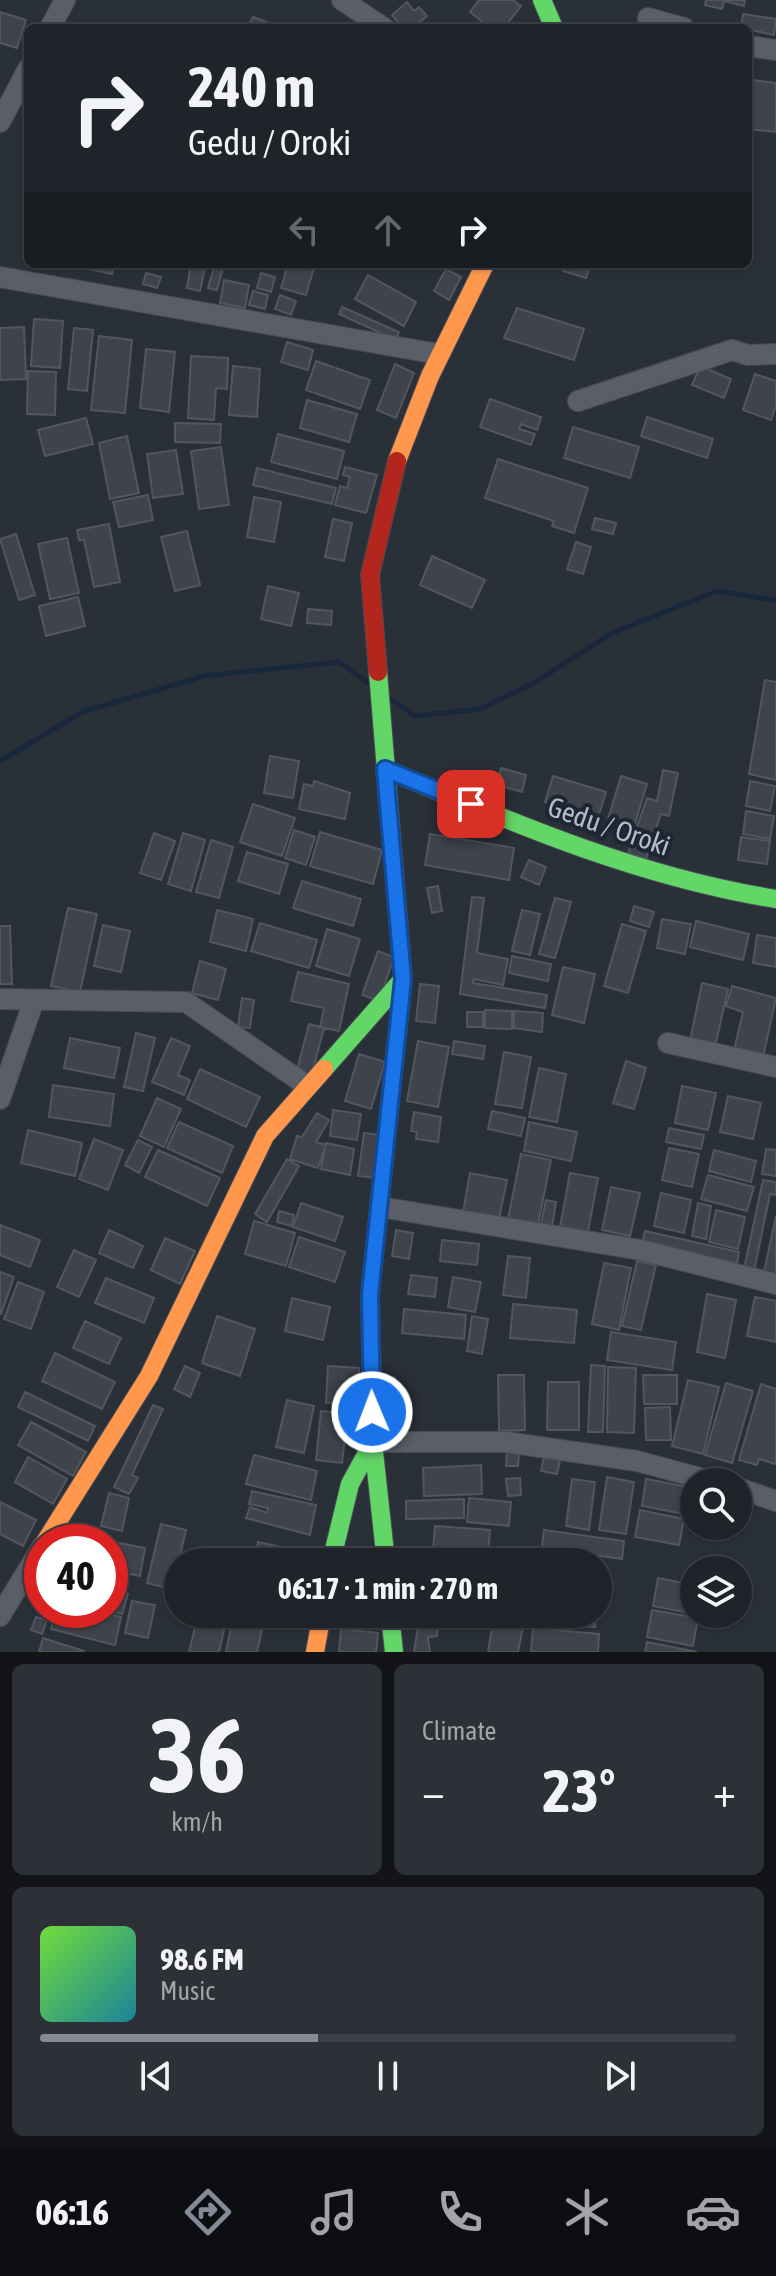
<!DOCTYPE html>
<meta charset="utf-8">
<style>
:root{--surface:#20242a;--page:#2d3036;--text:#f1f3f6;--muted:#a2a4a8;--line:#3d4147;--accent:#848b96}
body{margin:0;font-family:"Asap Condensed",sans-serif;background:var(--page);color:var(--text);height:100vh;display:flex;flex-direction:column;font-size:30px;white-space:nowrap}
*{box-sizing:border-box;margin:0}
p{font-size:26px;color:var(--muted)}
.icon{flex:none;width:44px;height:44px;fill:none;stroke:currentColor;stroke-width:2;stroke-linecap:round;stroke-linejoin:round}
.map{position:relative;height:1652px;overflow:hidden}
.sheet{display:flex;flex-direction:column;gap:12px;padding:12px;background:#121417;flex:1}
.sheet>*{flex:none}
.top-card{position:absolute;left:24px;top:24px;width:728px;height:244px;border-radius:12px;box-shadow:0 2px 6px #0004,0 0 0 2px var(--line);background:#20242a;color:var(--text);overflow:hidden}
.fabs{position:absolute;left:680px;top:1468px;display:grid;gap:16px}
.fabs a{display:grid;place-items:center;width:72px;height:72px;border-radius:50%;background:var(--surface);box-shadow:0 2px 6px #0004,0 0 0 2px var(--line);font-size:40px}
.speed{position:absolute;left:24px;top:1524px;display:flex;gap:16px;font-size:40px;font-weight:700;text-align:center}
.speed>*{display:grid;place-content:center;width:104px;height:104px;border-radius:50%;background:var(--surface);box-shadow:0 2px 6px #0004,0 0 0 2px var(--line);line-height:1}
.speed .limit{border:12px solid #d22;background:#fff;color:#111}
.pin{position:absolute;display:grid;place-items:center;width:68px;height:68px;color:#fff;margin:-34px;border-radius:16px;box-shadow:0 4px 12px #0006}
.me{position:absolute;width:88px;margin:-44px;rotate:359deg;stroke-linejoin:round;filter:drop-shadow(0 0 6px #0008)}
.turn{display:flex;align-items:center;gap:28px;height:168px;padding:0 32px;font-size:36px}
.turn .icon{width:104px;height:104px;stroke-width:2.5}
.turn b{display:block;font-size:56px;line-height:68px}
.lanes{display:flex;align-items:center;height:76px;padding:0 32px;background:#0003;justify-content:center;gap:40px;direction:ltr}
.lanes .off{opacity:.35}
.big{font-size:60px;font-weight:700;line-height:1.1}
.sheet .tile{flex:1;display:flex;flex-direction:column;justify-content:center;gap:12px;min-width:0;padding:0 28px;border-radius:12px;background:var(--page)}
.sheet .dial{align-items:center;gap:0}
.dial b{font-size:104px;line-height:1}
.song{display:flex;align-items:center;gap:24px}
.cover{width:96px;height:96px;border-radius:12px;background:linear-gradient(135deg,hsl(100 70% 55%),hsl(190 70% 35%))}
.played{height:8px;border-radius:4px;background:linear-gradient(90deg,var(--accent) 40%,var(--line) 40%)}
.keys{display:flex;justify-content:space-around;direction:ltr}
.heat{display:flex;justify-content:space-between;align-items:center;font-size:44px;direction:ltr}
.sheet .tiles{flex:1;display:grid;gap:12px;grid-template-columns:1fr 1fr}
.tile:last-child{grid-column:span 2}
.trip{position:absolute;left:164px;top:1548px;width:448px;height:80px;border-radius:40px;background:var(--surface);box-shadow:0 2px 6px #0004,0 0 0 2px var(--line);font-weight:700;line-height:80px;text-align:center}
.dock{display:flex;height:128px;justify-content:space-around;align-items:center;background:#0d0e11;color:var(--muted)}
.dock .icon{width:56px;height:56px}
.dock .on{color:var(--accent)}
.dock b{font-size:36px;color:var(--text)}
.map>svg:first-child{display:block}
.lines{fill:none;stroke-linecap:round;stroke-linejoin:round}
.stream{stroke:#19273c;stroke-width:5}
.building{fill:#3f444c;stroke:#52575f;stroke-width:2}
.street-casing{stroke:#484c55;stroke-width:22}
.fast-casing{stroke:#484c55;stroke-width:20}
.slow-casing{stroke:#484c55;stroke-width:20}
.jam-casing{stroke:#484c55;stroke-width:20}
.street{stroke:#5a5e66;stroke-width:20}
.fast{stroke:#63d668;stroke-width:18}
.slow{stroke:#ff974d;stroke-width:18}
.jam{stroke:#b3261e;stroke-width:18}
.route-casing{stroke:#114b97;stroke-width:20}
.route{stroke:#1a73e8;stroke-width:14}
.labels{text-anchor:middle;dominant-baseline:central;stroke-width:8;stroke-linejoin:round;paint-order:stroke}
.street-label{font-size:28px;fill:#b4bcc9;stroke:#1d2633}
</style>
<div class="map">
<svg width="776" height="1652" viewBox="0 0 776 1652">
<rect width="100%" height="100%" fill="#2a3038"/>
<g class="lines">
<path class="stream" d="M 392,700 L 415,716 L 480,709 L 534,683 L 612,633 L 717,591 L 776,600
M 0,761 L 82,712 L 204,676 L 339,662 L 367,682"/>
</g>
<path class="building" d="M 479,0 L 513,0 L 521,6 L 504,28 L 490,28 L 470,12 Z
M 706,0 L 745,0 L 744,6 L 724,1 L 722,9 L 705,5 Z
M 407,2 L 414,11 L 419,7 L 427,16 L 413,28 L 403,28 L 392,15 Z
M 0,12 L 26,20 L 17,48 L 0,43 Z
M 743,14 L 776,19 L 774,35 L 741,28 Z
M 253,17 L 280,27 L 280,28 L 248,28 Z
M 753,80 L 776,83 L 776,132 L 748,129 Z
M 67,264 L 114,264 L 112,274 Z
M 191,264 L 205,267 L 200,291 L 187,288 Z
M 215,264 L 224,264 L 217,290 L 208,288 Z
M 288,264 L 315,264 L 306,295 L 281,288 Z
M 565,264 L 591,264 L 586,278 L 563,271 Z
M 446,269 L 461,277 L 449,300 L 434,291 Z
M 146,273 L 161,277 L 157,288 L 143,284 Z
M 261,273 L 275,277 L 271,292 L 257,288 Z
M 368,275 L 416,302 L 404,326 L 355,299 Z
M 224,280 L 249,285 L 245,308 L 220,303 Z
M 253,291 L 268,295 L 265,309 L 249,305 Z
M 280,295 L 296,301 L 291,315 L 275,309 Z
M 342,307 L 399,332 L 396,340 L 339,314 Z
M 517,308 L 584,329 L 574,360 L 504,338 Z
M 34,319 L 63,321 L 60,368 L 31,366 Z
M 24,327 L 26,379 L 0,380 L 0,328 Z
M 74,328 L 93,330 L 87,391 L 68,389 Z
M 99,336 L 132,340 L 125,413 L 91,410 Z
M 287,342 L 313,350 L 308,370 L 281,362 Z
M 146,349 L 175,352 L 169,412 L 140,408 Z
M 191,356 L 228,358 L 227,389 L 216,388 L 214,420 L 188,418 Z
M 316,361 L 370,380 L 360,409 L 306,390 Z
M 395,364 L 414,373 L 396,418 L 377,410 Z
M 233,366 L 260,369 L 257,417 L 229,415 Z
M 700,366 L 731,379 L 724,398 L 692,385 Z
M 28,371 L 56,372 L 55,415 L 27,414 Z
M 755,374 L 776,381 L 776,405 L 771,420 L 743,410 Z
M 490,399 L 541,417 L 537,430 L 521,424 L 519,429 L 535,434 L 531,445 L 480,427 Z
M 307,400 L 357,414 L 349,442 L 300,428 Z
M 647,417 L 713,439 L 707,458 L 641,436 Z
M 86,418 L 93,444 L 45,456 L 38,430 Z
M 175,423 L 221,424 L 220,443 L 175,442 Z
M 573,427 L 639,447 L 630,478 L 564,458 Z
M 278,434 L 344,451 L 337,479 L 271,462 Z
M 127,436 L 139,493 L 110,499 L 99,443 Z
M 221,447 L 229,505 L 199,509 L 191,451 Z
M 176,450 L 183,494 L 153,498 L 147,454 Z
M 498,459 L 588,488 L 574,533 L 552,526 L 554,521 L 485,498 Z
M 345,467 L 377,475 L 366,513 L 335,505 L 340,486 L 347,488 L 350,477 L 343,475 Z
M 257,468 L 336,488 L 332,504 L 253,485 Z
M 148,495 L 153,520 L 119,527 L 113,502 Z
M 254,497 L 281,502 L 274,542 L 247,537 Z
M 595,518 L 616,523 L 613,534 L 592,529 Z
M 333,519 L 352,523 L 344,561 L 325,557 Z
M 109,524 L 120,582 L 94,587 L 84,540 L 79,540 L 77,530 Z
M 187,531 L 200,585 L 175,591 L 161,537 Z
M 16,534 L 35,595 L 19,600 L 0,539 Z
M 67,538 L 79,593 L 50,599 L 38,544 Z
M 576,542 L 591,547 L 583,574 L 567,569 Z
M 432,556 L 485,580 L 472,608 L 420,585 Z
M 268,586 L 299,593 L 291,626 L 261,619 Z
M 78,597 L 85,626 L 46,636 L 39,606 Z
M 308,609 L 332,611 L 331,625 L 307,623 Z
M 765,680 L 776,682 L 776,780 L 749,774 Z
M 270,756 L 299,761 L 293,798 L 264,793 Z
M 501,768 L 526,775 L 522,792 L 497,785 Z
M 663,770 L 678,773 L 669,816 L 661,814 L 646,859 L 628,853 L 647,798 L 657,801 Z
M 553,776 L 606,792 L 598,818 L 545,802 Z
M 621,776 L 647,784 L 634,827 L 608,819 Z
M 314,781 L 350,793 L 345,819 L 299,809 L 304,784 L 313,786 Z
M 750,781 L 775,786 L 770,811 L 746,806 Z
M 253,804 L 295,818 L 282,856 L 240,842 Z
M 746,811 L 774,816 L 770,839 L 743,834 Z
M 294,830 L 315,837 L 306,865 L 285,858 Z
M 320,832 L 382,850 L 373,884 L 310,866 Z
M 154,833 L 175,841 L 161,880 L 140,873 Z
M 183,833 L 205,840 L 191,891 L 168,884 Z
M 430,834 L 514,848 L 509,880 L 425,865 Z
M 741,837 L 770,841 L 767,864 L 738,860 Z
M 211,840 L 233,847 L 219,898 L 196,892 Z
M 247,852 L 288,864 L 279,894 L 238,881 Z
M 529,860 L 546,867 L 539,885 L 521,877 Z
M 302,881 L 361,899 L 353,926 L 293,908 Z
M 438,886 L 442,911 L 432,913 L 427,888 Z
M 472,897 L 484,898 L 477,953 L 508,959 L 503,985 L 474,979 L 473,983 L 547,995 L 545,1008 L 460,994 Z
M 555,898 L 571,902 L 555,958 L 539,954 Z
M 634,906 L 654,912 L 649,927 L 630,921 Z
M 68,908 L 97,914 L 80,992 L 51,986 Z
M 217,910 L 253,919 L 246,951 L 210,942 Z
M 522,910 L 540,914 L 530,955 L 512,951 Z
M 662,919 L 691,924 L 685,954 L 657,948 Z
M 696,921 L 749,934 L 743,960 L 690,947 Z
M 260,923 L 317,940 L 309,968 L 251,951 Z
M 622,924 L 646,931 L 628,993 L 604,986 Z
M 103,925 L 130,931 L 121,972 L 94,966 Z
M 0,926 L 10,926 L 12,984 L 0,984 Z
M 327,929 L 360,939 L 349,976 L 316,966 Z
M 757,935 L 776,938 L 776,967 L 753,963 Z
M 378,951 L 394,957 L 379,1001 L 362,995 Z
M 512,956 L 551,964 L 548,981 L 509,973 Z
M 200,961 L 226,969 L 218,1000 L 192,993 Z
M 563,967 L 595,974 L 584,1023 L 552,1015 Z
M 298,972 L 349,984 L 339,1031 L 320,1027 L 324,1008 L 291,1001 Z
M 702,983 L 728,989 L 715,1047 L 690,1041 Z
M 420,984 L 439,986 L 435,1023 L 416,1021 Z
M 732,986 L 776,998 L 763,1057 L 734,1050 L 743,1012 L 726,1006 Z
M 242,998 L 254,1000 L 250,1028 L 238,1027 Z
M 485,1010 L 512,1011 L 512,1029 L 485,1028 Z
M 514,1011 L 543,1013 L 542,1032 L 514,1028 Z
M 467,1012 L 483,1012 L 483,1027 L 467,1027 Z
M 309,1024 L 324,1028 L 311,1077 L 296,1073 Z
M 136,1033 L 155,1038 L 143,1091 L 124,1087 Z
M 70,1038 L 120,1048 L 114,1078 L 64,1068 Z
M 171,1038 L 190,1046 L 178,1075 L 190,1080 L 184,1095 L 152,1082 Z
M 418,1041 L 449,1047 L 438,1107 L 407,1101 Z
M 454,1041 L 485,1046 L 483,1059 L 452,1054 Z
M 504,1052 L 531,1057 L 522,1108 L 495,1104 Z
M 359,1054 L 385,1062 L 371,1109 L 345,1101 Z
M 626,1061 L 646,1068 L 634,1109 L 613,1103 Z
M 539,1068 L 566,1074 L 557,1122 L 529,1117 Z
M 200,1069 L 260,1097 L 246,1127 L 187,1099 Z
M 53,1085 L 114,1094 L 110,1126 L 49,1117 Z
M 682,1086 L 716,1093 L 708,1130 L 675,1123 Z
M 728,1096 L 761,1103 L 753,1139 L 720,1132 Z
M 157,1098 L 181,1109 L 164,1147 L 140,1136 Z
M 333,1110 L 361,1114 L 357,1140 L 330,1136 Z
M 492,1111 L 525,1118 L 521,1136 L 488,1129 Z
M 414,1112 L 441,1117 L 438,1142 L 416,1139 L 417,1132 L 411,1131 Z
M 317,1113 L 329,1120 L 316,1142 L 326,1145 L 318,1168 L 290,1159 L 297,1136 L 302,1137 Z
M 179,1122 L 233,1146 L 222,1173 L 167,1148 Z
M 529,1122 L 577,1132 L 571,1161 L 524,1151 Z
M 669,1128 L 704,1135 L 701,1149 L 666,1142 Z
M 28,1130 L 82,1143 L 75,1176 L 21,1163 Z
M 364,1133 L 381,1135 L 375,1178 L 358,1176 Z
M 94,1139 L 123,1150 L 108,1190 L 79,1179 Z
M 138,1140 L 152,1147 L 139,1173 L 125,1165 Z
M 326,1143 L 354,1149 L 350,1175 L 321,1169 Z
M 669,1148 L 699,1154 L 692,1187 L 662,1180 Z
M 766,1149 L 776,1150 L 776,1176 L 762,1174 Z
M 158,1150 L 220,1178 L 207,1206 L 145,1177 Z
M 714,1150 L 756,1161 L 751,1182 L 709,1171 Z
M 521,1154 L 551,1160 L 538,1224 L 508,1219 Z
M 287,1159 L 299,1166 L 267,1222 L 255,1214 Z
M 470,1173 L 507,1180 L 499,1219 L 463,1212 Z
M 570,1173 L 598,1178 L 588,1232 L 560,1227 Z
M 708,1175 L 754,1187 L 747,1211 L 701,1199 Z
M 763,1180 L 776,1182 L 776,1195 L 770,1194 L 754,1271 L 744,1269 Z
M 611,1187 L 640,1193 L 630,1236 L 602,1230 Z
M 661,1193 L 691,1200 L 684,1233 L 654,1226 Z
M 546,1200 L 556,1202 L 552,1226 L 541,1224 Z
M 301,1203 L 343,1217 L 335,1241 L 293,1227 Z
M 698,1203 L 711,1206 L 706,1239 L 692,1236 Z
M 716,1210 L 745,1217 L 738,1249 L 709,1242 Z
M 279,1211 L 294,1215 L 292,1226 L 277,1222 Z
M 776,1216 L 776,1274 L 764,1272 Z
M 254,1221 L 295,1233 L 286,1266 L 245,1254 Z
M 0,1225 L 40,1240 L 30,1267 L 0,1255 Z
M 109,1230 L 143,1246 L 133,1268 L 99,1253 Z
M 396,1230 L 413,1233 L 409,1259 L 392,1256 Z
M 645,1231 L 739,1252 L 737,1263 L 642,1243 Z
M 299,1237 L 345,1252 L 335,1282 L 289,1267 Z
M 165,1238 L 195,1251 L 180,1284 L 151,1270 Z
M 442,1240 L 479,1244 L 477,1265 L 440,1261 Z
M 74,1250 L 96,1260 L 79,1297 L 57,1287 Z
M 508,1256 L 530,1258 L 526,1298 L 503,1295 Z
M 637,1261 L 656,1265 L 641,1330 L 622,1326 Z
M 604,1263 L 631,1268 L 619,1330 L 592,1324 Z
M 0,1272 L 14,1277 L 1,1314 L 0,1314 Z
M 411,1275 L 437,1278 L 435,1297 L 408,1294 Z
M 453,1277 L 481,1282 L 475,1312 L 448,1307 Z
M 106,1278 L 154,1298 L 144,1323 L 95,1303 Z
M 18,1282 L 44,1292 L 31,1329 L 4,1319 Z
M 707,1294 L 736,1300 L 725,1358 L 697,1352 Z
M 755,1297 L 776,1301 L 776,1342 L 747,1336 Z
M 292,1298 L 330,1307 L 323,1340 L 285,1331 Z
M 513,1304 L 577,1310 L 574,1343 L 510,1338 Z
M 404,1309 L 466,1315 L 464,1339 L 402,1333 Z
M 217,1316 L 255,1329 L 240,1376 L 202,1363 Z
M 472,1316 L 488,1319 L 482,1354 L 467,1351 Z
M 85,1321 L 121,1338 L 109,1364 L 73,1348 Z
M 611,1332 L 676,1342 L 672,1370 L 607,1360 Z
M 55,1353 L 115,1382 L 102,1409 L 42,1381 Z
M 591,1365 L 605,1366 L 603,1432 L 588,1432 Z
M 185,1366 L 200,1373 L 190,1397 L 174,1389 Z
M 328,1366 L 359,1368 L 358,1405 L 326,1403 Z
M 608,1367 L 636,1368 L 634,1433 L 607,1432 Z
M 498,1375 L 524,1375 L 525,1430 L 499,1431 Z
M 643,1375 L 677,1375 L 677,1404 L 644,1404 Z
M 688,1380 L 719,1387 L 703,1454 L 672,1446 Z
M 548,1382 L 579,1382 L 579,1430 L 547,1430 Z
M 726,1383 L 753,1391 L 732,1463 L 705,1455 Z
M 761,1384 L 776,1389 L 776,1461 L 775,1464 L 759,1459 L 757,1465 L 739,1460 Z
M 25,1392 L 95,1426 L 88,1441 L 18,1407 Z
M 287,1400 L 314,1406 L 304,1453 L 276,1447 Z
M 153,1405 L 163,1409 L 132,1475 L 138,1478 L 129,1494 L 114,1487 Z
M 670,1407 L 671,1440 L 646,1440 L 645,1408 Z
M 321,1411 L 348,1413 L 342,1463 L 316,1460 Z
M 31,1422 L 86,1452 L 73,1476 L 18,1445 Z
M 507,1452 L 519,1453 L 518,1466 L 506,1466 Z
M 254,1455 L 317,1471 L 311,1500 L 246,1484 Z
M 28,1457 L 67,1479 L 53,1504 L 15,1482 Z
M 544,1457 L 560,1460 L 557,1474 L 541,1471 Z
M 481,1465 L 482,1494 L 424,1496 L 423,1468 Z
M 607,1477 L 634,1482 L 626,1534 L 599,1530 Z
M 520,1478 L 521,1495 L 508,1496 L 506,1479 Z
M 572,1479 L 595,1482 L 589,1530 L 566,1526 Z
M 646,1479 L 694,1488 L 690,1515 L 642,1506 Z
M 252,1491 L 316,1505 L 310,1535 L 246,1518 L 250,1507 L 267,1513 L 268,1508 L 249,1504 Z
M 109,1493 L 129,1498 L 122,1531 L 101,1526 Z
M 469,1498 L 511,1502 L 509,1526 L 467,1522 Z
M 464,1499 L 464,1518 L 406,1519 L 406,1501 Z
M 0,1502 L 36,1520 L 23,1546 L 0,1534 Z
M 640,1510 L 684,1519 L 679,1545 L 635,1537 Z
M 161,1524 L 186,1530 L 172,1589 L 147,1583 Z
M 435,1526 L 490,1530 L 488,1554 L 433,1550 Z
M 544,1530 L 624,1541 L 622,1559 L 560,1550 L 559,1562 L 540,1562 Z
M 94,1538 L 145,1548 L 140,1576 L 110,1570 L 110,1542 L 93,1542 Z
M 258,1542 L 305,1552 L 303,1562 L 254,1562 Z
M 658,1578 L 694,1585 L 694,1614 L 653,1606 Z
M 110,1589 L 128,1594 L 122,1614 L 108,1610 Z
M 132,1601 L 155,1605 L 148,1638 L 125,1633 Z
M 56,1610 L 94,1610 L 121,1617 L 115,1645 L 51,1629 Z
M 652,1610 L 698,1618 L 693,1646 L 647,1637 Z
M 420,1614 L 439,1614 L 437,1636 L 428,1637 L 430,1652 L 414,1652 Z
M 536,1614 L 596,1614 L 595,1627 L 535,1624 Z
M 198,1615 L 226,1621 L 219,1652 L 189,1652 Z
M 36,1617 L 47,1620 L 42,1634 L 31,1630 Z
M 493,1622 L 523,1627 L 518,1652 L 488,1652 Z
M 232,1623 L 262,1630 L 257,1652 L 226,1652 Z
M 533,1628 L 599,1634 L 598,1652 L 531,1652 Z
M 341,1629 L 378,1633 L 376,1652 L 339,1652 Z
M 43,1638 L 84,1651 L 84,1652 L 39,1652 Z
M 647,1642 L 697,1652 L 645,1652 Z"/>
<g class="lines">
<defs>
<path id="street" d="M 342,0 L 384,28
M 648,18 L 684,28
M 50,28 L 65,0
M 748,46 L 776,50
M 0,122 L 28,69
M 0,277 L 438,354
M 578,401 L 732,350 L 748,355 L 776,354
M 0,999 L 186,1002 L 306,1085
M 668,1043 L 776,1067
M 0,1099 L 34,1000
M 380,1207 L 641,1250 L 776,1284
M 373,1442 L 506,1442 L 637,1461 L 715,1482
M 738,1488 L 776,1501
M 0,1616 L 42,1547"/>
<path id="fast" d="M 542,0 L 554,28
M 378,672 L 403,979 L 370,1294 L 373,1442 L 386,1562
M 385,769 C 513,823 638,877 776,899
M 324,1069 L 403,979
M 331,1562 L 350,1484 L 373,1442
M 390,1614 L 394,1652"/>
<path id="slow" d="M 397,461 L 430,376 L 485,264
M 45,1542 L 149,1376 L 265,1136 L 324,1069
M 315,1652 L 322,1614"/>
<path id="jam" d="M 378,672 L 370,575 L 397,461"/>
</defs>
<use href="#street" class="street-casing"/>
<use href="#fast" class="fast-casing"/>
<use href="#slow" class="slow-casing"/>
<use href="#jam" class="jam-casing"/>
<use href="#street" class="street"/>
<use href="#fast" class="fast"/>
<use href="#slow" class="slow"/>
<use href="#jam" class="jam"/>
</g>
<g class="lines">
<defs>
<path id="route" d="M 372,1412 L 370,1294 L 403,979 L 385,769 L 471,804"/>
</defs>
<use href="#route" class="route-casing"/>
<use href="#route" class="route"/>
</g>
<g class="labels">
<g class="street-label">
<text transform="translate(609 826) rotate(19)">Gedu / Oroki</text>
</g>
</g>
</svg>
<div class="fabs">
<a><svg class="icon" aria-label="search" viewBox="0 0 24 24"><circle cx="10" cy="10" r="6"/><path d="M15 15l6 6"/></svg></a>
<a><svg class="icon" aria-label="layers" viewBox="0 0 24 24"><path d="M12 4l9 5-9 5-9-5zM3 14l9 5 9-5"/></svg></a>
</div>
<div class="speed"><div class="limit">40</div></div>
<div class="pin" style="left:471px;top:804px;background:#d93025"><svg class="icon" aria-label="arrive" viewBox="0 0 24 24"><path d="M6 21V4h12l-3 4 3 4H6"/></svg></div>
<svg class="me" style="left:372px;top:1412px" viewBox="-20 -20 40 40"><circle r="17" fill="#1a73e8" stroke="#fff" stroke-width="3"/><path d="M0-11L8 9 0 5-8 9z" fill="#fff"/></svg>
<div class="trip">06:17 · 1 min · 270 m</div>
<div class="top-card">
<div class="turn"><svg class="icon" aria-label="right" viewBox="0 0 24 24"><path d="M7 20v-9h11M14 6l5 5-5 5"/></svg><div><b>240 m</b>Gedu / Oroki</div></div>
<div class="lanes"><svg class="icon off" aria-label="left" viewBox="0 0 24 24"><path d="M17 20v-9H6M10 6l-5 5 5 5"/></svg><svg class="icon off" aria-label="ahead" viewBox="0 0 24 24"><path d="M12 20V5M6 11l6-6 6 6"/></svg><svg class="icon" aria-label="right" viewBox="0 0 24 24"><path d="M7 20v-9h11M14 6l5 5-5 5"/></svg></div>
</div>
</div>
<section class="sheet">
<div class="tiles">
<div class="tile dial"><b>36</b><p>km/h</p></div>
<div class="tile"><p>Climate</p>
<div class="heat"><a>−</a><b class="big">23°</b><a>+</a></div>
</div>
<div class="tile">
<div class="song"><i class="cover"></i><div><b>98.6 FM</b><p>Music</p></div></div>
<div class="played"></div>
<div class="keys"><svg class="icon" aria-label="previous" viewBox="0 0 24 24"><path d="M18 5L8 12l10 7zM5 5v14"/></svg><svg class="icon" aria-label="pause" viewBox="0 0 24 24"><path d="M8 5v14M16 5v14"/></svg><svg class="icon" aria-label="next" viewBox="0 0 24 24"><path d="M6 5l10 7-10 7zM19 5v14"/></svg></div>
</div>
</div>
</section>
<nav class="dock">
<b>06:16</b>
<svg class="icon on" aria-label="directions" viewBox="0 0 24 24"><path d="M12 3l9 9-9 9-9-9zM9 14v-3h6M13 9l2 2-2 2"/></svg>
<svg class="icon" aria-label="music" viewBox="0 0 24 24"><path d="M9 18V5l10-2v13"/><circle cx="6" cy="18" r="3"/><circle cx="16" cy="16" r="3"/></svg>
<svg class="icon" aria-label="phone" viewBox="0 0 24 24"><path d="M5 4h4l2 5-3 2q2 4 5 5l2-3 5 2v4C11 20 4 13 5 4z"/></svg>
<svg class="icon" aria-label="climate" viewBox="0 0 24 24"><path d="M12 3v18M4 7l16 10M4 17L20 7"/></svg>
<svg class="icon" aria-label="car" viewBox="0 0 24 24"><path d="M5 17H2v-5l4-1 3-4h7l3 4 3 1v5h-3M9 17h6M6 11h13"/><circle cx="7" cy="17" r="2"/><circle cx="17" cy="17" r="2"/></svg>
</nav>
